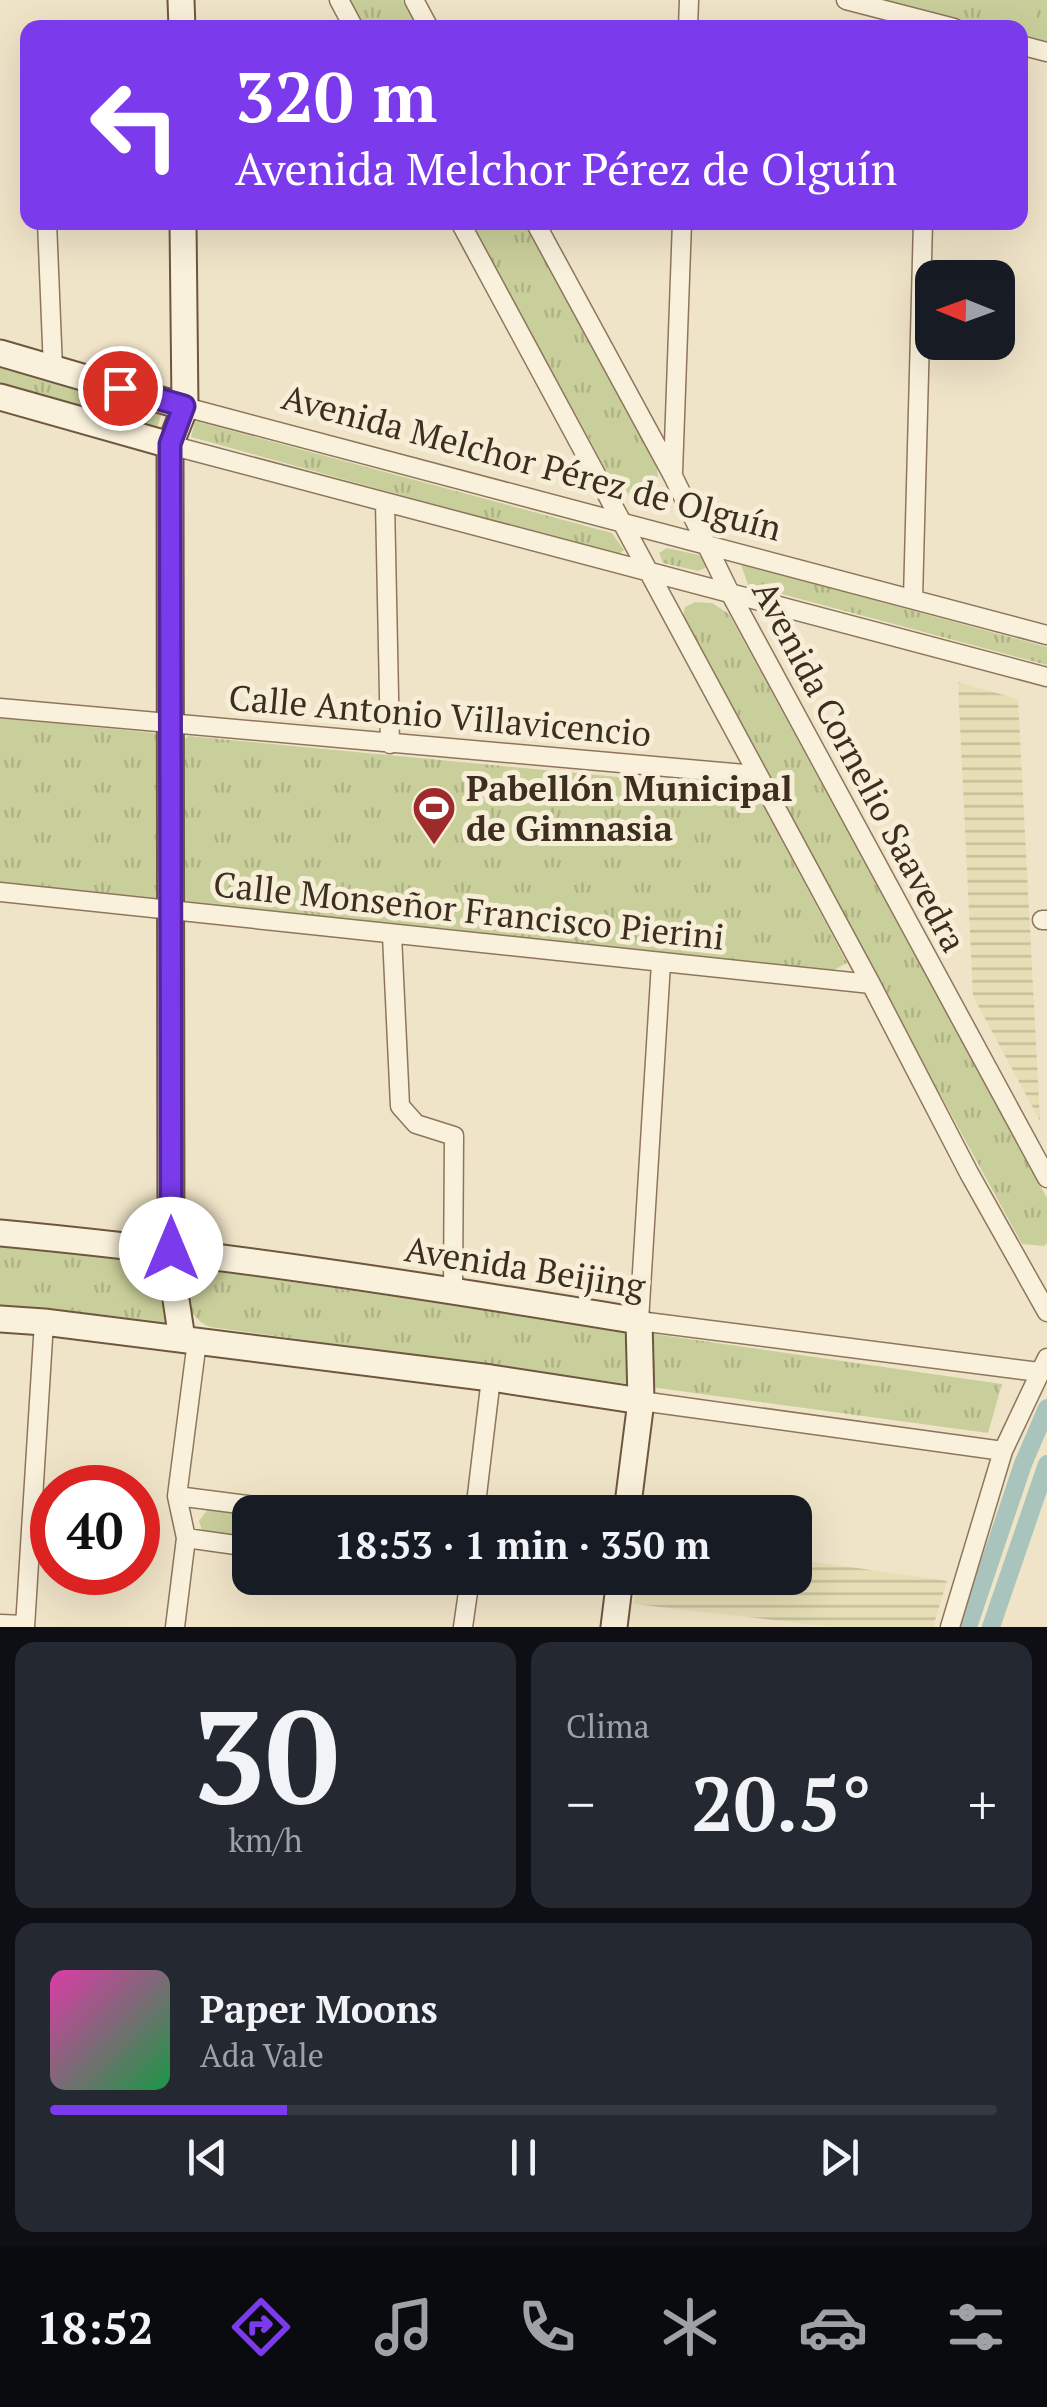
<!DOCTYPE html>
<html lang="es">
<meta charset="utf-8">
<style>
:root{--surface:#171b24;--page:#242831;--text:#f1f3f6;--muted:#9ea1a6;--line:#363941;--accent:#7c3aed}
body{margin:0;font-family:"PT Serif",serif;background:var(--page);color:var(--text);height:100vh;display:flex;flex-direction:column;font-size:38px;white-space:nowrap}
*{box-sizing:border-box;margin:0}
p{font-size:32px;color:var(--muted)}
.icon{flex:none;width:55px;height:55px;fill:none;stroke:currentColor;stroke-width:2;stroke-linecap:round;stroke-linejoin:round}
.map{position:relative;height:1627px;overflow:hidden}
.side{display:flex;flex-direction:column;gap:15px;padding:15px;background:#0d0f14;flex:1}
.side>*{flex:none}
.guide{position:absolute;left:20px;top:20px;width:1008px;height:210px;border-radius:20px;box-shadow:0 10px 40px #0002;background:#7c3aed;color:#fff;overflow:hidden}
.needle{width:65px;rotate:271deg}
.tools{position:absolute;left:915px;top:260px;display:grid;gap:20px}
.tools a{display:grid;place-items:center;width:100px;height:100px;border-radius:20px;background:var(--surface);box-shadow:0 10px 40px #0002;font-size:50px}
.speed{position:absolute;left:30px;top:1465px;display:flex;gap:20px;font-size:50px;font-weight:700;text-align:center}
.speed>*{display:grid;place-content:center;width:130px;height:130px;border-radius:50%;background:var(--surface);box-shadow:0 10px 40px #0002;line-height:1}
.speed .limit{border:15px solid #d22;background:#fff;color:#111}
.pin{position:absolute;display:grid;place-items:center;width:85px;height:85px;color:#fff;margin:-42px;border:5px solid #fff;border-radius:50%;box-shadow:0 2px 10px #0007}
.me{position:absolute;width:110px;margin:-55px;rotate:0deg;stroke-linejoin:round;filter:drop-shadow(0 0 8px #0008)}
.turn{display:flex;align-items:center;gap:35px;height:210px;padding:0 50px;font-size:45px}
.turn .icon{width:130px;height:130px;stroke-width:2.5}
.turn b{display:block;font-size:70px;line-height:85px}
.big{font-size:75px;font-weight:700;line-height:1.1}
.side .widget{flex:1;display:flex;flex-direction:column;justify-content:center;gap:15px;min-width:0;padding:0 35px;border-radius:20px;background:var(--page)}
.side .dial{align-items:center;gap:0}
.dial b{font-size:130px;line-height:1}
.song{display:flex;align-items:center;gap:30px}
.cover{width:120px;height:120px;border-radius:15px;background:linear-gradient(135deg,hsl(320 70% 55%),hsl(140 70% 35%))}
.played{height:10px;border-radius:5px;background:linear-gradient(90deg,var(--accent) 25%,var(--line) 25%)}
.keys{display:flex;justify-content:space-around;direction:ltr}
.heat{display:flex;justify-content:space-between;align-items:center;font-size:55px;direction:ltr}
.side .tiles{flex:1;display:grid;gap:15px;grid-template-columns:1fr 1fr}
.widget:last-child{grid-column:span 2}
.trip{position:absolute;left:232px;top:1495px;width:580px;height:100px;border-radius:20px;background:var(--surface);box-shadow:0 10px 40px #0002;font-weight:700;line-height:100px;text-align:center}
.dock{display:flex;height:160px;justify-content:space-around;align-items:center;background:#090b0e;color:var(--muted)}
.dock .icon{width:70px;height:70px}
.dock .selected{color:var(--accent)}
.dock b{font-size:45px;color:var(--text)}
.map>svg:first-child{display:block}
.farmland{fill:url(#farmland-rules)}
.grass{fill:url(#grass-tufts)}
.pitch{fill:#c9cf9b}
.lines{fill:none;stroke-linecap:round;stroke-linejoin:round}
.canal{stroke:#a9c4bc;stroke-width:18}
.street-casing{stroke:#8d765c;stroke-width:21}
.secondary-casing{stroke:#6f573f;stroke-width:29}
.street{stroke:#faf1dc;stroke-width:18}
.secondary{stroke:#faf1dc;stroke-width:25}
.route-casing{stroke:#51269a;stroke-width:25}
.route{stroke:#7c3aed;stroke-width:18}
.labels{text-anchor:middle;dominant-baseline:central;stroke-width:10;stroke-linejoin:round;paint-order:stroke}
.street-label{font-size:35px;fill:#3d2e20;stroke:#f7eed8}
.poi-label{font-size:35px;font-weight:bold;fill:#3d2e20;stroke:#f7eed8;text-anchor:start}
</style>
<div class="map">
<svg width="1047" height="1627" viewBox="0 0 1047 1627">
<defs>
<pattern id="farmland-rules" width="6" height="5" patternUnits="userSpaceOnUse" patternTransform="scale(2.5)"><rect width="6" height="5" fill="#e6deb5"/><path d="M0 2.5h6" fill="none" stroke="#c6bf9b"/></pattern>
<pattern id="grass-tufts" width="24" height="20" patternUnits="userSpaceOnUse" patternTransform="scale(2.5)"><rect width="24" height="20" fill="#c9cf9b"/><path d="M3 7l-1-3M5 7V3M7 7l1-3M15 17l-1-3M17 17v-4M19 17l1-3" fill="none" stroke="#aeb285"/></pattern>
</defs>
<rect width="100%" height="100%" fill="#f0e4c8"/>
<path class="farmland" d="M 958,682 L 1018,699 L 1040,1121 L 973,996 Z
M 795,1559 L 947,1581 L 933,1627 L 835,1627 L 634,1604 L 637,1578 L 795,1578 Z"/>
<path class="grass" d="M 349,0 L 402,0 L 418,27 L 364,27 Z
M 885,0 L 1047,0 L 1047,44 L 1020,36 L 1020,28 L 987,27 Z
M 471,223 L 525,223 L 656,460 L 658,477 L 648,491 L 632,495 L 616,488 Z
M 0,366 L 162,412 L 157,428 L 0,384 Z
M 195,421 L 612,533 L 624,550 L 618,555 L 191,437 Z
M 667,548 L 703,556 L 707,567 L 698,571 L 663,563 L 659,553 Z
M 741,564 L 1047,647 L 1047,665 L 748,585 Z
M 695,602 L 712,603 L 729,614 L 1047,1198 L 1047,1243 L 1044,1246 L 1022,1244 L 682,622 L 685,607 Z
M 0,718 L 155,733 L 161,738 L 162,896 L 156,901 L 0,883 Z
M 188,736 L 744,789 L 760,800 L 847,963 L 832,971 L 190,905 L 183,899 L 180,744 Z
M 0,1247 L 160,1261 L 167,1323 L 0,1307 Z
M 180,1266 L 1002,1384 L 988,1433 L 210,1327 C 184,1316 185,1291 180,1266 Z
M 211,1505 L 250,1512 L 250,1541 L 213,1536 L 202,1530 L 199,1521 Z"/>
<path class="pitch" d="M 970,0 L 1039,0 L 1033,24 L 968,7 Z"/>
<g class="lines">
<path class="canal" d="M 968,1627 L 1023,1464 L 1047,1408
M 991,1627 L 1047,1464"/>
<defs>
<path id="street" d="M 339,0 L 354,28
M 414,0 L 429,28
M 846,0 L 954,28
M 688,28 L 689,0
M 1020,45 L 1047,52
M 47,222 L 53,369
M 460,222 L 871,984 L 969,1173 L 1047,1312
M 535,222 L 673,476 L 729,591 L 1047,1178
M 185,407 L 1047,635
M 170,445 L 1047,677
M 673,472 L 682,222
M 385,502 L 390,744
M 913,599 L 923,222
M 0,708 L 756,775
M 0,892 L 871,984
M 1042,920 L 1047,920
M 392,935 L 400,1106 L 416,1124 L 454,1136 L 453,1290
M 661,963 L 639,1321 L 1039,1372
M 641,1401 L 1003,1451
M 177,1496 L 302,1512
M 475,1512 L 491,1378
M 186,1538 L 250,1547
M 0,1624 L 25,1625
M 25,1627 L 44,1322
M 175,1627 L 186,1538 L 177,1496 L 197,1341
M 463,1627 L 470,1578
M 950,1627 L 1003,1451 L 1047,1358"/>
<path id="secondary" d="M 181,0 L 182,28
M 0,353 L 185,407
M 0,397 L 170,445
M 0,1233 C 215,1253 427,1286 639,1321 L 641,1401 L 627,1512
M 0,1319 L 44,1322 L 491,1378 L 641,1401
M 182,1339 L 171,1267 L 170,445 L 185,407 L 183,222
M 614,1627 L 620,1578"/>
</defs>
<use href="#street" class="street-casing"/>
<use href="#secondary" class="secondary-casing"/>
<use href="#street" class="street"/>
<use href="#secondary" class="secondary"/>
</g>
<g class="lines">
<defs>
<path id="route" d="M 120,388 L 184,406 L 170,444 C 168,713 173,981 171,1249"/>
</defs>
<use href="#route" class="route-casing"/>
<use href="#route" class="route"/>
</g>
<defs>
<symbol id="stadium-pin" viewBox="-11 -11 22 30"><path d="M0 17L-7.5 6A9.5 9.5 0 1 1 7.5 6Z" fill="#9e2a2b" stroke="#f7eed8"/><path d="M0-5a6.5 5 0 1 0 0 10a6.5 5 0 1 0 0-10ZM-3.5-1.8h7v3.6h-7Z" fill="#fff"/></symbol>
</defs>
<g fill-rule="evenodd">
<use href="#stadium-pin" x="409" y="783" width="50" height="68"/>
</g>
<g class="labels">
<g class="street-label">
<text transform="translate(532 462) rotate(15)">Avenida Melchor Pérez de Olguín</text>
<text transform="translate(440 715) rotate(5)">Calle Antonio Villavicencio</text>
<text transform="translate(860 766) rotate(62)">Avenida Cornelio Saavedra</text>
<text transform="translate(469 910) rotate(6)">Calle Monseñor Francisco Pierini</text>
<text transform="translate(525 1267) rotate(9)">Avenida Beijing</text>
</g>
<g class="poi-label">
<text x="466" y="788">Pabellón Municipal<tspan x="466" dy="40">de Gimnasia</tspan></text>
</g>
</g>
</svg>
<div class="tools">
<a><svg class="needle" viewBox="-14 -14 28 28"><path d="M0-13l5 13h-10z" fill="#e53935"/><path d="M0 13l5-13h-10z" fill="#9ea1a6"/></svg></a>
</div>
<div class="speed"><div class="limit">40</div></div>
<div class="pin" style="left:120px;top:388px;background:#d93025"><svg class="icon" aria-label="arrive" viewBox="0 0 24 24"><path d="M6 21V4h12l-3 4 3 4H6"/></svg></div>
<svg class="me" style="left:171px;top:1249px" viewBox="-20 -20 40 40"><circle r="19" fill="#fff"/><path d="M0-13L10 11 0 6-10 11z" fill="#7c3aed"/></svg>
<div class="trip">18:53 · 1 min · 350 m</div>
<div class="guide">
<div class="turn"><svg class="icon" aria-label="left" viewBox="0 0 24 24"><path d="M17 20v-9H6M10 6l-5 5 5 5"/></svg><div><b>320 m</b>Avenida Melchor Pérez de Olguín</div></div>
</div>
</div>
<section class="side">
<div class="tiles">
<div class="widget dial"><b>30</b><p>km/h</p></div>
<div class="widget"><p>Clima</p>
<div class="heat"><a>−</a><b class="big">20.5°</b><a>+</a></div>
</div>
<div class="widget">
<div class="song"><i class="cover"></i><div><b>Paper Moons</b><p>Ada Vale</p></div></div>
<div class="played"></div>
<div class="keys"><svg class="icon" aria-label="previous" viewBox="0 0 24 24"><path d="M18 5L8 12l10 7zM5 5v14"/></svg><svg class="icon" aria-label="pause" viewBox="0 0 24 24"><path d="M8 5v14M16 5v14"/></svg><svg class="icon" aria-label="next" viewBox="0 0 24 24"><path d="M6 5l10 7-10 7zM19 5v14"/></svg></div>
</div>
</div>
</section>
<nav class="dock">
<b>18:52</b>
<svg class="icon selected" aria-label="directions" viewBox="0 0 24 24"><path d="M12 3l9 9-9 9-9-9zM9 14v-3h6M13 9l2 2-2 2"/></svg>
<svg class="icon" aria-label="music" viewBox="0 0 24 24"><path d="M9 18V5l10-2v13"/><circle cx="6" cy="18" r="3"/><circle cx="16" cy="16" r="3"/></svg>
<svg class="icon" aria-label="phone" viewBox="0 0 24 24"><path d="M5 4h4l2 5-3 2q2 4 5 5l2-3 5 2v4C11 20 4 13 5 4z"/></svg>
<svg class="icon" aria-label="climate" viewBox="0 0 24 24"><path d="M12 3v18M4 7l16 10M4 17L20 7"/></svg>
<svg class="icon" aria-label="car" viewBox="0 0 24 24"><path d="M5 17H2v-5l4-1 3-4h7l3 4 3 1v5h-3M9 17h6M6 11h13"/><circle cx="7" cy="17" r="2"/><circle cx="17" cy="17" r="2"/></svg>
<svg class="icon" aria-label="filters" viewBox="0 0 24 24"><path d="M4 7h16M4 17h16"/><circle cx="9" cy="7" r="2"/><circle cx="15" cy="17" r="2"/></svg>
</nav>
